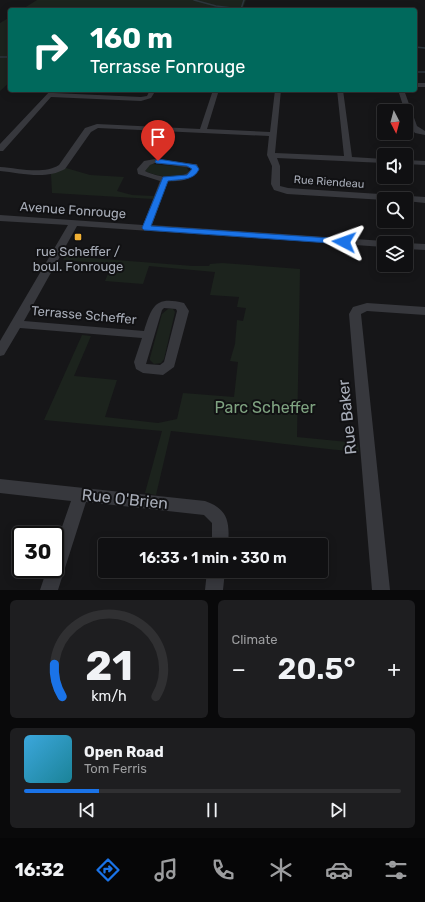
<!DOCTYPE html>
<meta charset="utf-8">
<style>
:root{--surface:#101012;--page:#1e1e20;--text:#f1f3f6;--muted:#9c9d9f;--line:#303032;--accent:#1a73e8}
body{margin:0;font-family:Rubik,sans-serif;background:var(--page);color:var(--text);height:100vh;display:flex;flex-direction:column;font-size:15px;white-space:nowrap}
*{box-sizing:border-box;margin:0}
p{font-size:13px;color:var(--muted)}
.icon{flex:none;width:22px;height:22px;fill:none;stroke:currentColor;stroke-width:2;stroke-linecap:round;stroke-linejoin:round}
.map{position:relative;height:590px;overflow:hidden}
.panel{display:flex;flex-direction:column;gap:10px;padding:10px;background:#09090a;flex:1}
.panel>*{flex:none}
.banner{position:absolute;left:8px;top:8px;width:409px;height:84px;border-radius:4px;box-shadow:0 2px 10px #0003,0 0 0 1px var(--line);background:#00695c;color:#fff;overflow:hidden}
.needle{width:26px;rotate:174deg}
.fabs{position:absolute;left:377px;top:104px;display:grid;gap:8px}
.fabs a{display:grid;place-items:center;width:36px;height:36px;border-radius:4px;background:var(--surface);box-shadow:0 2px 10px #0003,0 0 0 1px var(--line);font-size:20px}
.speed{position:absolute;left:12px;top:526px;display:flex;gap:8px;font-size:20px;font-weight:700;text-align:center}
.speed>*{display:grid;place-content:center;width:52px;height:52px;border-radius:50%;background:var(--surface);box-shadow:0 2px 10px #0003,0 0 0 1px var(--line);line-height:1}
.speed .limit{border:2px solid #111;border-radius:6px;background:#fff;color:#111}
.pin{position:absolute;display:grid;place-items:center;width:34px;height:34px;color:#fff;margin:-41px -17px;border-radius:50% 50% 50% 0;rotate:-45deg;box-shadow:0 0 4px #0007}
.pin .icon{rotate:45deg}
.me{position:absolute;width:44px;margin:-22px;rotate:274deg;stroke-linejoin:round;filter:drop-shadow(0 0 3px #0008)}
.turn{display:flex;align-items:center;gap:14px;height:84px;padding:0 16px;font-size:18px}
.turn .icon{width:52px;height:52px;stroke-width:2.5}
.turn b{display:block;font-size:28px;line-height:34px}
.big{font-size:30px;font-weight:600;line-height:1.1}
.panel .card{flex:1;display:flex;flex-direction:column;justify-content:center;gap:6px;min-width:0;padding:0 14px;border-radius:6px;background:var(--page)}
.panel .dial{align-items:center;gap:0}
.dial svg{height:104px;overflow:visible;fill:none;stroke:var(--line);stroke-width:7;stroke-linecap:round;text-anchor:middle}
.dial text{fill:var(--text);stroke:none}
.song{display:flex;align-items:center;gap:12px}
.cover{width:48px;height:48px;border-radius:6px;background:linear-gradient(135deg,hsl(200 70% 55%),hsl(190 70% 35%))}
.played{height:4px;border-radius:2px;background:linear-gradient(90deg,var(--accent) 20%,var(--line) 20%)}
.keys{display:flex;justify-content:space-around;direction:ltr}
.heat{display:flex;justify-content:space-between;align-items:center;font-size:22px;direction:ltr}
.panel .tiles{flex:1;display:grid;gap:10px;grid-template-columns:1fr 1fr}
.card:last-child{grid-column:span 2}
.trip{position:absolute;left:98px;top:538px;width:230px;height:40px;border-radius:4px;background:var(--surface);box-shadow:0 2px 10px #0003,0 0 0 1px var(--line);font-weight:600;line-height:40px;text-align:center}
.dock{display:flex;height:64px;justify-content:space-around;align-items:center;background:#060607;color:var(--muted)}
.dock .icon{width:28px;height:28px}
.dock .current{color:var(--accent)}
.dock b{font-size:18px;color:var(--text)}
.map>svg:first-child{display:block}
.green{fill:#1c231d}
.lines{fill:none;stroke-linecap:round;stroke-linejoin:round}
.stream{stroke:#2c353c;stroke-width:1.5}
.street{fill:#37383d;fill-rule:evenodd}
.route{fill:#1a73e8;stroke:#114b97}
.poi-dot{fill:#f2b134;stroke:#111113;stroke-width:1.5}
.labels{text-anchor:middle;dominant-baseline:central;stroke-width:4;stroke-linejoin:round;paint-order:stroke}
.far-street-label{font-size:11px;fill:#a8adb8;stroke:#111113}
.street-label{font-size:13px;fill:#a8adb8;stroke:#111113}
.poi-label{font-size:13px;fill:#a8adb8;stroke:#111113}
.near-park-label{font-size:16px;fill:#7fa381;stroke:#111113}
.near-street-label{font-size:16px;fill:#a8adb8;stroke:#111113}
</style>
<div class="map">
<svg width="425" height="590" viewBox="0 0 425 590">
<rect width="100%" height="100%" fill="#161618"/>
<path class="green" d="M 37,0 L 246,0 L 243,8 L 253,10 L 21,10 Z
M 10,17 L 10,82 L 0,91 L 0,23 Z
M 152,164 L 184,167 L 187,168 L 189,171 C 182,181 154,176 145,171 L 146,167 Z
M 66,168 L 90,175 L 124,177 L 117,191 L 132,195 L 154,196 L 153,199 L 52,193 L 51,174 Z
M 65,256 L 193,266 L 209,266 L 210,264 L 222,263 L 300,269 L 297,437 L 358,443 L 359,452 C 296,446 234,437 171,431 L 156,495 L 145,493 L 162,431 L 44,420 L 82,335 L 91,336 L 74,376 L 117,380 L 105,417 L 158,423 L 177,419 L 183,393 L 234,397 L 238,362 L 230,361 L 235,344 L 237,320 L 243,321 L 246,308 L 237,307 L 239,297 L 210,295 L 215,272 L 149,266 L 143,284 L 105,281 L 112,264 L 63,260 Z
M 168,309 L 173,309 L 175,312 L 164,359 L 161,363 L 154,364 L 150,360 L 150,358 L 162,314 Z"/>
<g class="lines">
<path class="stream" d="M 194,0 L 216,6 L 248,10
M 241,9 L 244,0
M 415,47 L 425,48
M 0,57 L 10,57
M 415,72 L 425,72"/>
<path class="street" d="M 415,83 L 425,83 L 425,87 L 415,87 Z
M 51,90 L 57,90 L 54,93 L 141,97 L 147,96 L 150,90 L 156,90 L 151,98 L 141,101 L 51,97 L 3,151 L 0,151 L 0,144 Z
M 213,90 L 219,90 L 207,129 L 270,132 L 275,90 L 281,90 L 275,153 L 344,156 L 337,90 L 343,90 L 352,157 L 384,159 L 384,163 L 277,158 L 280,166 L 280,186 L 288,188 L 425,197 L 425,203 L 406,201 L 406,199 L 384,200 L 287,194 L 274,190 L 271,184 L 272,166 L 267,155 L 269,136 L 98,128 L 91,132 L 65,169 C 46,180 20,173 0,171 L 0,167 C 18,168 43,175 59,165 L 85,128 L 97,124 L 200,129 Z
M 398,90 L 404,90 L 417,126 L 425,131 L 425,135 L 415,133 L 410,127 Z
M 155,159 L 194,164 L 197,164 L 199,169 C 192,180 181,182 168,181 L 152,225 L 384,241 L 388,243 L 384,243 L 384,247 L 77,226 L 24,321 L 144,331 C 152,306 155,296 184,303 L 189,311 L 174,367 L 163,375 L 143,373 L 136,369 L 134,362 L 142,338 L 20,328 L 4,355 L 0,356 L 0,341 L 68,225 L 0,221 L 0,215 L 143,225 L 160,181 L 138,174 L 137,169 L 144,161 ZM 155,163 L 191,168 L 191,169 C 183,182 156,177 145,171 L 150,165 ZM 164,308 L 176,309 L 177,311 L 164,362 L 160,365 L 146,364 L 162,310 Z
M 406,160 L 425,161 L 425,165 L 406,164 Z
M 406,243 L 425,244 L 425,250 L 406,249 Z
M 367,303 L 425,307 L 425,315 L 367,311 L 361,314 L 390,590 L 372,590 L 349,314 L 353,307 Z
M 0,479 L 205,501 C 228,509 230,522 228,545 L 212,545 L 212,523 L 204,515 L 86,502 L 58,590 L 40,590 L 47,569 L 55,569 L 55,547 L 71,501 L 0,493 Z
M 207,571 L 225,571 L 223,590 L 205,590 Z"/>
</g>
<path class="route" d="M 158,159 L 196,165 L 199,169 C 194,181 180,179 168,181 L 151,226 L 344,239 L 348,242 L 344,244 L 144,230 L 142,228 L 163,177 L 187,175 L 192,169 L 187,166 L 156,163 L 155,161 Z"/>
<rect class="poi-dot" x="74" y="233" width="8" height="8" rx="2"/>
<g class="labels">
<g class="far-street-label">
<text transform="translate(329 182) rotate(4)">Rue Riendeau</text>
</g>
<g class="street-label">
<text transform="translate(73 210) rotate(4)">Avenue Fonrouge</text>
<text transform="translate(84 315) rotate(5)">Terrasse Scheffer</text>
</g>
<g class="poi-label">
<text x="78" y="251">rue Scheffer /<tspan x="78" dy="15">boul. Fonrouge</tspan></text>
</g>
<g class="near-park-label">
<text x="265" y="407">Parc Scheffer</text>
</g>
<g class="near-street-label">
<text transform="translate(347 417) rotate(-96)">Rue Baker</text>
<text transform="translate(125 499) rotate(6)">Rue O'Brien</text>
</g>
</g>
</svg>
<div class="fabs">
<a><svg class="needle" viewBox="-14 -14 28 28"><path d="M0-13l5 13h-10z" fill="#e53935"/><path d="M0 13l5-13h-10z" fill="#9c9d9f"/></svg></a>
<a><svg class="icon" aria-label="sound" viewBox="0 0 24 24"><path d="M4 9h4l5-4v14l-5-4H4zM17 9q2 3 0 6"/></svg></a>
<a><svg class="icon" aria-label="search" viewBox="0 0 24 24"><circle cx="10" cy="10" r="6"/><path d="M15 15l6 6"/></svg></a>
<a><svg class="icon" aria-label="layers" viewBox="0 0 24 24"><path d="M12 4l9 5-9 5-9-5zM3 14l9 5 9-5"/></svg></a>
</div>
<div class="speed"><div class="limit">30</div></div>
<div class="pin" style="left:158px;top:161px;background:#d93025"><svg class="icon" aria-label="arrive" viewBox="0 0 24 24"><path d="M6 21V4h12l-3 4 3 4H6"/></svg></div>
<svg class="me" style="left:344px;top:242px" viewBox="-20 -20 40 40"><path d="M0-17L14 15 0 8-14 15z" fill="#1a73e8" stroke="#fff" stroke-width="4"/></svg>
<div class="trip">16:33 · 1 min · 330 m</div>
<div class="banner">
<div class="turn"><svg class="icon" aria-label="right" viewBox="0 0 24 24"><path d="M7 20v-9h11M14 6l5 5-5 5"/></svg><div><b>160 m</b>Terrasse Fonrouge</div></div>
</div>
</div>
<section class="panel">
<div class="tiles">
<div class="card dial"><svg viewBox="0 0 100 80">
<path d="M14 69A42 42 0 1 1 86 69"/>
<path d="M14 69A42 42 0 0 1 8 44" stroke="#1a73e8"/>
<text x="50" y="56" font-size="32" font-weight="700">21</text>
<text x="50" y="72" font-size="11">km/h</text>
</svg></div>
<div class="card"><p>Climate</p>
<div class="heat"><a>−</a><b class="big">20.5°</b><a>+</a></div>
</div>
<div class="card">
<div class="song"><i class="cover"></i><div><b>Open Road</b><p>Tom Ferris</p></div></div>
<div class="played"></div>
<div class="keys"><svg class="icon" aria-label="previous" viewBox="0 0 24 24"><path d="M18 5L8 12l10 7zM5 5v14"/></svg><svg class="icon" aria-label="pause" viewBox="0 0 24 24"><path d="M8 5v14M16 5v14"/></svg><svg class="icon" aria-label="next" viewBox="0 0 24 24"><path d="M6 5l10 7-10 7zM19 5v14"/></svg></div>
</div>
</div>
</section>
<nav class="dock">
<b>16:32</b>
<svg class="icon current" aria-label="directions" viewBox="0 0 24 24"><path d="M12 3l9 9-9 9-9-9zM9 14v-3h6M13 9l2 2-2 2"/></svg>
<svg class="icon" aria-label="music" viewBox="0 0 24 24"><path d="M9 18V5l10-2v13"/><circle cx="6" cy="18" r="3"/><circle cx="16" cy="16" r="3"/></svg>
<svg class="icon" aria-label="phone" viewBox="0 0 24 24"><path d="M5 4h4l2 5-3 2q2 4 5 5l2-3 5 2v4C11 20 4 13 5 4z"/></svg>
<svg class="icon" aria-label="climate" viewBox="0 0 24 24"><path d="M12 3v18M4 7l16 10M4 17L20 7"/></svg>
<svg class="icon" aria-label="car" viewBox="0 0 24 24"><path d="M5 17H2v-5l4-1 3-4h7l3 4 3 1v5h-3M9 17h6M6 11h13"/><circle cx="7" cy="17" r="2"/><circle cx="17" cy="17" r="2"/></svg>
<svg class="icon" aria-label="filters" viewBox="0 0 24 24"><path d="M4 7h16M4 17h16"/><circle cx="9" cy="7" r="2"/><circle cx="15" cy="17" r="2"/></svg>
</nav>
